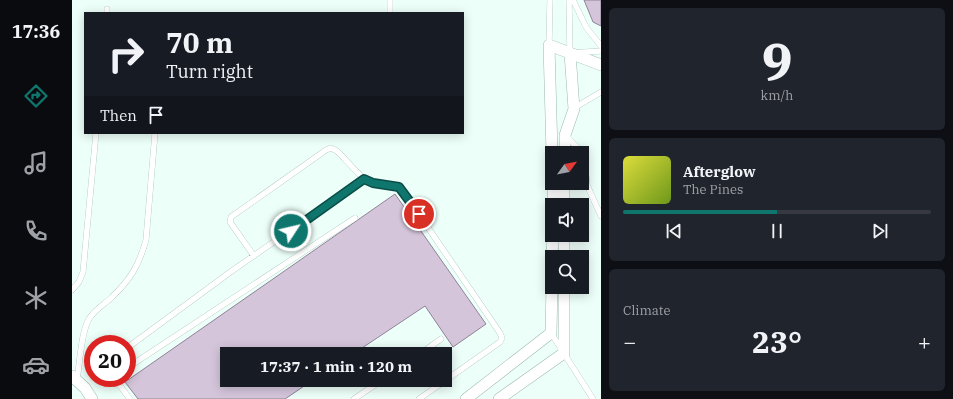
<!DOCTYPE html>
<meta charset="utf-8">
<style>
:root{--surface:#171b24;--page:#20242c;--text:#f1f3f6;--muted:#9ea1a6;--line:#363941;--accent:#0f766e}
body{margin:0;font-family:"IBM Plex Serif",serif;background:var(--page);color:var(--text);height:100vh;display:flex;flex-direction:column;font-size:15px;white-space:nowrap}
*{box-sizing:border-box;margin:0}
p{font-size:13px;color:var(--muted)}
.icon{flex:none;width:22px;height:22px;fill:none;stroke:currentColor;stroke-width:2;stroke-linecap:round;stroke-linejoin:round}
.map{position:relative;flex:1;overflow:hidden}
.details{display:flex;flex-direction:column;gap:8px;padding:8px;background:#0d0f14;width:352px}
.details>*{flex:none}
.guide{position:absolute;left:12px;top:12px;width:380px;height:122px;border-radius:0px;box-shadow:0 2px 10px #0003;background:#171b24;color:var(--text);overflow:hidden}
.needle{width:26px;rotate:57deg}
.buttons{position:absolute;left:473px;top:146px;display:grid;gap:8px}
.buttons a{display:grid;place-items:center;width:44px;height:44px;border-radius:0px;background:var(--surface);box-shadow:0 2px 10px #0003;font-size:20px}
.speed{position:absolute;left:12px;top:335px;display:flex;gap:8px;font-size:20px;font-weight:700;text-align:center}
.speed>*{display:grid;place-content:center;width:52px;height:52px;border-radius:50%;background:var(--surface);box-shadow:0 2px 10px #0003;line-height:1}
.speed .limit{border:6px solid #d22;background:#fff;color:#111}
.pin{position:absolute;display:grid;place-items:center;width:34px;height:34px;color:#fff;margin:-17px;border:2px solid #fff;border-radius:50%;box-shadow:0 1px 4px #0007}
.me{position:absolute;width:44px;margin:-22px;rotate:55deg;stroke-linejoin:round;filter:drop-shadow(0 0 3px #0008)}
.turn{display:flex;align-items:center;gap:14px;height:84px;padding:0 16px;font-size:18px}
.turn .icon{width:52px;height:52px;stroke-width:2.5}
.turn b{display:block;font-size:28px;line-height:34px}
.then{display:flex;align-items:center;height:38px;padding:0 16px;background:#0003;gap:8px;font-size:15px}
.big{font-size:30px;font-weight:700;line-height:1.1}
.details .widget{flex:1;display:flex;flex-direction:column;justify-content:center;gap:6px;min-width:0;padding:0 14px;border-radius:6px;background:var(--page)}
.details .dial{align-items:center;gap:0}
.dial b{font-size:52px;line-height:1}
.song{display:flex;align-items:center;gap:12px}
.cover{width:48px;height:48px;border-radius:6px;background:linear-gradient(135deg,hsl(60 70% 55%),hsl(80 70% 35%))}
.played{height:4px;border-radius:2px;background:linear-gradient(90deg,var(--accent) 50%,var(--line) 50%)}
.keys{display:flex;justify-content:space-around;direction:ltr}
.heat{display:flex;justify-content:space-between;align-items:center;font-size:22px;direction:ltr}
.trip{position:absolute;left:148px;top:347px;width:232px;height:40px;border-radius:0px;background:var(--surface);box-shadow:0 2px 10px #0003;font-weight:700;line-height:40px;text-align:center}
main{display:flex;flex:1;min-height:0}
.tab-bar{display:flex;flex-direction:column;width:72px;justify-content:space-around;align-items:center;background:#090b0e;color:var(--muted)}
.tab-bar .icon{width:28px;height:28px}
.tab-bar .current{color:var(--accent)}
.tab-bar b{font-size:18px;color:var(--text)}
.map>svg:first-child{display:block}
.building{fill:#d4c5db;stroke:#908297}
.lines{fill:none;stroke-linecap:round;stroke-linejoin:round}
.lane-casing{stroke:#9cb9b0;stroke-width:6}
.street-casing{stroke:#9cb9b0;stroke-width:12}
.lane{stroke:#fff;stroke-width:5.5}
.street{stroke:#fff;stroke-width:11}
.route-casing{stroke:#0a4d48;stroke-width:10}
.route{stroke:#0f766e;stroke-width:7}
</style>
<main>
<nav class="tab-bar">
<b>17:36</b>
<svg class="icon current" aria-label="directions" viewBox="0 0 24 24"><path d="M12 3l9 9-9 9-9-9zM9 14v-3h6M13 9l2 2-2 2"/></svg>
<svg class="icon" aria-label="music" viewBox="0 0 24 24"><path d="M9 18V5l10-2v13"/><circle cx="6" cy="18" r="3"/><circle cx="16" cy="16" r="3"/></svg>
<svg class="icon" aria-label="phone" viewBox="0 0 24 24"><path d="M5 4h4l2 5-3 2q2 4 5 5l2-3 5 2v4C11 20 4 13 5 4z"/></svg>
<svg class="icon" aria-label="climate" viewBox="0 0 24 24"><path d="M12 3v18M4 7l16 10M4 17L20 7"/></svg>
<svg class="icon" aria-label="car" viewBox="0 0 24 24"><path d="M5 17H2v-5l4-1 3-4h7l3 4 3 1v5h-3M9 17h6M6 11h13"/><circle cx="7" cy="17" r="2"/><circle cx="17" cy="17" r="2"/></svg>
</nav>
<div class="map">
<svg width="529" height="399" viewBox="0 0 529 399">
<rect width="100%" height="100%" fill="#edfff9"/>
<path class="building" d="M 512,0 L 529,0 L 529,26 L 521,22 Z
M 323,194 L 414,324 L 381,347 L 353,306 L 281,354 L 155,354 L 155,380 L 241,380 L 213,399 L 66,399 L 53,382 Z"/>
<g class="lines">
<defs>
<path id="lane" d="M 497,0 L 498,53 L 529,51
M 501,0 L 514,27 L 529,46
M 35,13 L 35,9
M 318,13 L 318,0
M 477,45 L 478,0
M 502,108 L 529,92
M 493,135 L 512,154 L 515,185 L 529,216
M 182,256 L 158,222 L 159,217 L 254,150 L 259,148 L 265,151 C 275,160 289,180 302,184 C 310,186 322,183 329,188 L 428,333 L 430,338 L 428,342 L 347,399
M 0,290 L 7,282 L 11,272 L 24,133
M 479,333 L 521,399
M 55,348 L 157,273 L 292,179
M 348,354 L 369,339
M 55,368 L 283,218
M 45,378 L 45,382 L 58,399
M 5,379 C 8,363 9,332 17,319 C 22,310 33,304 40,297 C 59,279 67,265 74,240 L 83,133
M 282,399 L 310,380"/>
<path id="street" d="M 480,153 L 477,45 L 529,65
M 493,153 L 493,135 L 502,109 L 498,53
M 481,205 L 481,183
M 492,205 L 492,183
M 492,235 L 492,257
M 480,257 L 481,235
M 0,376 L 13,388 L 20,399
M 394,399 L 479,333 L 480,283
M 427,399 L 492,353 L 492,287"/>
</defs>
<use href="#lane" class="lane-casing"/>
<use href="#street" class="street-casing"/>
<use href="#lane" class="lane"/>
<use href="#street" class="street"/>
</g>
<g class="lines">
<defs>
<path id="route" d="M 219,231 L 292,179 L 301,183 L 327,187 L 347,214"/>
</defs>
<use href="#route" class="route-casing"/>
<use href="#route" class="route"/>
</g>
</svg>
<div class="buttons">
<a><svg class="needle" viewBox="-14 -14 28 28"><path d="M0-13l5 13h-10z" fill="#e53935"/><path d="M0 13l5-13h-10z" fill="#9ea1a6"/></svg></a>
<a><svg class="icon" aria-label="sound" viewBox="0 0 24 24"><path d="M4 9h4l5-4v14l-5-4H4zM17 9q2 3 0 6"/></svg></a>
<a><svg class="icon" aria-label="search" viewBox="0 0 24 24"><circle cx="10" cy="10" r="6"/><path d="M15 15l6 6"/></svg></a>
</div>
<div class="speed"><div class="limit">20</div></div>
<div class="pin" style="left:347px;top:214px;background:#d93025"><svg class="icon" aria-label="arrive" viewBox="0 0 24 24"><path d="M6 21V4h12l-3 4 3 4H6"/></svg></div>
<svg class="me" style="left:219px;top:231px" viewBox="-20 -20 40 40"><circle r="17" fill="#0f766e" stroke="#fff" stroke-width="3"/><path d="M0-11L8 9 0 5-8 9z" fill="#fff"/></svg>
<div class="trip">17:37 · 1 min · 120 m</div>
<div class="guide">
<div class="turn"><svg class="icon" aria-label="right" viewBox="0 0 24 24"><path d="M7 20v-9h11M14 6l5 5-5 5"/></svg><div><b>70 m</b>Turn right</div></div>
<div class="then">Then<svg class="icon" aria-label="arrive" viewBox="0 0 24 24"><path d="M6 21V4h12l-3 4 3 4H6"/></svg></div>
</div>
</div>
<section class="details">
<div class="widget dial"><b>9</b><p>km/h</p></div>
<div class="widget">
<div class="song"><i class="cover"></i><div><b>Afterglow</b><p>The Pines</p></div></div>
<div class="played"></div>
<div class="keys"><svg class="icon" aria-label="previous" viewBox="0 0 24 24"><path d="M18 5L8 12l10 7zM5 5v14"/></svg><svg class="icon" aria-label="pause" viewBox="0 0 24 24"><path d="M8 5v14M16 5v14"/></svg><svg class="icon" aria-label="next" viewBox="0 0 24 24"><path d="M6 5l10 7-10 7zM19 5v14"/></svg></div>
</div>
<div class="widget"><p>Climate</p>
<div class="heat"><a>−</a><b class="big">23°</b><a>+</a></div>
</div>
</section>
</main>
